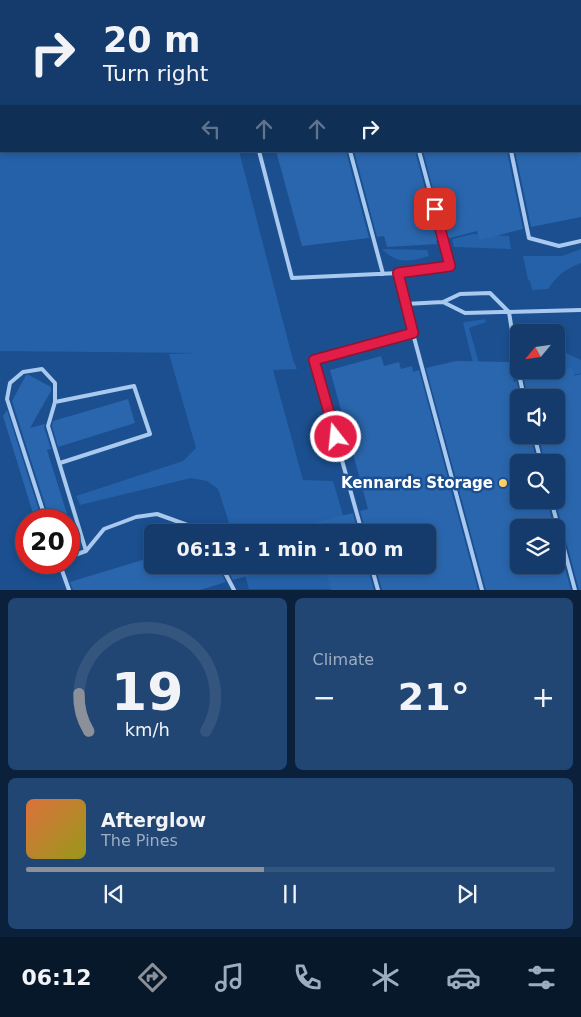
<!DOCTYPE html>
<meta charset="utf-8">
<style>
:root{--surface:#143b6b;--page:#214673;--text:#f1f3f6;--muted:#9dadc1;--line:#33557e;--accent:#8c9099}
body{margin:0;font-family:"DejaVu Sans",sans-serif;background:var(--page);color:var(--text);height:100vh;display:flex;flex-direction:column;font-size:19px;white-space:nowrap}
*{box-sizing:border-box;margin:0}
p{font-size:16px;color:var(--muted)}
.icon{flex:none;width:28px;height:28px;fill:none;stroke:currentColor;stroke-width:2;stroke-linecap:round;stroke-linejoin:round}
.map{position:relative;height:590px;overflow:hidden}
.details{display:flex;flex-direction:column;gap:8px;padding:8px;background:#0b203b;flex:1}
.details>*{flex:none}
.banner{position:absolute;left:0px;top:0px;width:581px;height:152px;box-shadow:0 2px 8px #0003,0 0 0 1px var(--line);background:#143b6b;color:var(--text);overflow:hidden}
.needle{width:32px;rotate:241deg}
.buttons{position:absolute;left:510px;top:324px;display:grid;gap:10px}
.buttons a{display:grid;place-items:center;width:55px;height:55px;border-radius:8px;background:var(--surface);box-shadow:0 2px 8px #0003,0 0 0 1px var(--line);font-size:25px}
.speed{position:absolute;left:15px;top:509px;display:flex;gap:10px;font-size:25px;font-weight:700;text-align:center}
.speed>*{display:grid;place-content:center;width:65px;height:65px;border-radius:50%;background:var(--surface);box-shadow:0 2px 8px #0003,0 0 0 1px var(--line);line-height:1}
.speed .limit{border:8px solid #d22;background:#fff;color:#111}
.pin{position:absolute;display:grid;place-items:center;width:42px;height:42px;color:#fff;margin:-21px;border-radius:10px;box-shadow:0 2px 8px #0006}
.me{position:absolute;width:55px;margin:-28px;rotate:344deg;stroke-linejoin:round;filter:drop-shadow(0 0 4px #0008)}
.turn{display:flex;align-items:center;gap:18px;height:105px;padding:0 20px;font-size:22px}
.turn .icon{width:65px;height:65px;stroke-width:2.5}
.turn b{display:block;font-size:35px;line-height:42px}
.lanes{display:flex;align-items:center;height:48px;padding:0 20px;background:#0003;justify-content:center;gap:25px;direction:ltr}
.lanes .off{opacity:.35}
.big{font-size:38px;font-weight:600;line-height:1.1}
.details .card{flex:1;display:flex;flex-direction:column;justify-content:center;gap:8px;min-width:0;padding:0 18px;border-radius:8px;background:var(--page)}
.details .dial{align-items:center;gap:0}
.dial svg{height:130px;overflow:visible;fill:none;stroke:var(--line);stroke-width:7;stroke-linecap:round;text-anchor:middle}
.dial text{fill:var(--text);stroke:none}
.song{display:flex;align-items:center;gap:15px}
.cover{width:60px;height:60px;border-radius:8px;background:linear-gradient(135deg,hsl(20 70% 55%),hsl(60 70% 35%))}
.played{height:5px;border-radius:2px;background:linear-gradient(90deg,var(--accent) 45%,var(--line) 45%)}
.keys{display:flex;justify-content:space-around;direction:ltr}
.heat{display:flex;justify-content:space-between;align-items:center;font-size:28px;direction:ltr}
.details .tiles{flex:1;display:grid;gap:8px;grid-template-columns:1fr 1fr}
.card:last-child{grid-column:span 2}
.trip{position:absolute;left:144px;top:524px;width:292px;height:50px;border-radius:8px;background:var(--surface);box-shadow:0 2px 8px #0003,0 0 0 1px var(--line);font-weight:600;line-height:50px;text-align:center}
.tab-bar{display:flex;height:80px;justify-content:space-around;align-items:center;background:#08182b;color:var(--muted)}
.tab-bar .icon{width:35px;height:35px}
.tab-bar .on{color:var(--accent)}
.tab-bar b{font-size:22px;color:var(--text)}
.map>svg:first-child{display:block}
.green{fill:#2461a8}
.building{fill:#2a66ad}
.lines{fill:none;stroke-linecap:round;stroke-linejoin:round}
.lane{stroke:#a9c9ee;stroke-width:4}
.route-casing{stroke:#92132f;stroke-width:12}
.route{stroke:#e11d48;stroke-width:9}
.poi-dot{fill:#ffd166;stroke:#1b4f8f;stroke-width:2}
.labels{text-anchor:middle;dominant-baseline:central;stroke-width:5;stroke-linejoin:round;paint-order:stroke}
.poi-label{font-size:15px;font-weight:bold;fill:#fff;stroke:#1b4f8f;text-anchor:end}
</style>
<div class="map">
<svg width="581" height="590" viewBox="0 0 581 590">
<rect width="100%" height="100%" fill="#1b4f8f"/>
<path class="green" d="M 0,0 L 429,0 L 423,1 L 1,1 L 1,151 L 239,151 L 293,360 L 297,369 L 273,370 L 303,480 L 333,481 L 348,532 L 232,532 L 218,489 L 207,481 L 191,478 L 80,505 L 76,496 L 183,461 L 196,448 L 169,354 L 196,353 L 0,351 Z
M 473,234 L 509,236 L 511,249 L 454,247 L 452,239 Z
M 382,249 L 427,250 L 429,256 C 411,262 396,264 382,249 Z
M 581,249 L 581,263 C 565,269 558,275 548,289 L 532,290 L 530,281 L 528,280 L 523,256 L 562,256 Z
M 485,319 L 486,322 L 469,328 L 479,363 L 473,363 L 463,323 L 465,322 Z
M 556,345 L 564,352 L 581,360 L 581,373 L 572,376 L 531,378 L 528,370 L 556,370 Z
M 242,565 L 356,565 L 363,589 L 249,589 Z"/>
<path class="building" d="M 276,151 L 346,151 L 369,238 L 302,246 Z
M 354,151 L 415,151 L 439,240 L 436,241 L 437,244 L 387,247 L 384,236 L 377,237 Z
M 423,151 L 507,151 L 523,229 L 480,240 L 477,231 L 446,239 Z
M 515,151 L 581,151 L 581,217 L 531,227 Z
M 381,356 L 384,366 L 399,362 L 401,369 L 412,366 L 413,372 L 419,370 L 478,590 L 382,590 L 375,565 L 428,565 L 428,532 L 366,532 L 360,511 L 368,509 L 330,370 Z
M 456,361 L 509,362 L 514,382 L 517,381 L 520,398 L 519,398 L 519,435 L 530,435 L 537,462 L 519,462 L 519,500 L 547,500 L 554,528 L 519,528 L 519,565 L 556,565 L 556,534 L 571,590 L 486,590 L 426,368 Z
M 572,367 L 574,376 L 581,374 L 581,590 L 579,590 L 555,500 L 556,500 L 556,462 L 545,462 L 538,435 L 556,435 L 556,398 L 528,398 L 524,379 Z
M 26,375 L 29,375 L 51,387 L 51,391 L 30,428 L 45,424 L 44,427 L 51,449 L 47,450 L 67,514 L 50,520 L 12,401 Z
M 128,399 L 135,423 L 58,447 L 52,426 L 53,421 Z
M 7,410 L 42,520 L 35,520 L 3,416 Z
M 353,513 L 358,532 L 316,532 L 313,523 Z
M 152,557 L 152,565 L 217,565 L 226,582 L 200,590 L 73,590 L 70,582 Z
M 225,565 L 251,565 L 254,574 L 233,580 Z
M 324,565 L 367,565 L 374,590 L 331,590 Z"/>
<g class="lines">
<path class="lane" d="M 500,1 L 502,0
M 259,151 L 292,278 L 399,273 L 405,304
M 350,151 L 383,274
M 511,151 L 529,238 L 559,246 L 581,241
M 399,273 L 450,266 L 419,151
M 443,302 L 465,313 L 581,310
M 55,402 L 134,386 L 150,434 L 60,463
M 534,435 L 541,462
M 551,500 L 575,590
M 46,520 L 7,399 L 10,383 L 23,372 L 42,369 L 55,383 L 55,402 L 48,426 L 86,551
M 362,532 L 314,360 L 413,333
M 69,557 L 86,551 L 104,529 L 136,517 L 157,514 L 204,531 L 204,532
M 59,562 L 69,590
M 221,565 L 234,590
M 371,565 L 378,590
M 482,590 L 405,304 L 443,302 L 460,294 L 490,293 L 509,312 L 517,364 L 524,398"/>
</g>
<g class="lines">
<defs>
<path id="route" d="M 336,437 L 314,360 L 413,333 L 398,273 L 450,266 L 435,209"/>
</defs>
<use href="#route" class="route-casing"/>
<use href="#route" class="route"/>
</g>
<circle class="poi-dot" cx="503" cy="483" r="5"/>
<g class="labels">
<g class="poi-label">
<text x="493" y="483">Kennards Storage</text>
</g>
</g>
</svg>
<div class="buttons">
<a><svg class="needle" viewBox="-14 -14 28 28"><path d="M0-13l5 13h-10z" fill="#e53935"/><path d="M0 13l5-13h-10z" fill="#9dadc1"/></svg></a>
<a><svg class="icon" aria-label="sound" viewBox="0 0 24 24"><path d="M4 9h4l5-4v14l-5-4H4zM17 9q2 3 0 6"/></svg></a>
<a><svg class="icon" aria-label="search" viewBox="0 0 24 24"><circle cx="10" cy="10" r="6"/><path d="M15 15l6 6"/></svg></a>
<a><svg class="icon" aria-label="layers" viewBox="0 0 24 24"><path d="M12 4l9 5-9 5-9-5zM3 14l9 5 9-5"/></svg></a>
</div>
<div class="speed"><div class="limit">20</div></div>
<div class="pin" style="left:435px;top:209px;background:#d93025"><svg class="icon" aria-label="arrive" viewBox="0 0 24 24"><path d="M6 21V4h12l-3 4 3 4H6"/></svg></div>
<svg class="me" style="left:336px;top:437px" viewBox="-20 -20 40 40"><circle r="17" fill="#e11d48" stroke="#fff" stroke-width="3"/><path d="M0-11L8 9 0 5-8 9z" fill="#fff"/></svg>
<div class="trip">06:13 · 1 min · 100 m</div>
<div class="banner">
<div class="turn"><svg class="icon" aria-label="right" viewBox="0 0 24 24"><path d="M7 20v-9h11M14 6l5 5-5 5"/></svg><div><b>20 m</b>Turn right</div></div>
<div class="lanes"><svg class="icon off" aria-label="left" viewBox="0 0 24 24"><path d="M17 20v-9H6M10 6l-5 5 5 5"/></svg><svg class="icon off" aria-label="ahead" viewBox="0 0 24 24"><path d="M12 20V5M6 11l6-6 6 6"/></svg><svg class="icon off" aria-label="ahead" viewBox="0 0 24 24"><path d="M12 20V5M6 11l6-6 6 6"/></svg><svg class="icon" aria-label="right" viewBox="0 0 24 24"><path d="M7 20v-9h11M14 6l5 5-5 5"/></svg></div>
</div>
</div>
<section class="details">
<div class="tiles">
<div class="card dial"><svg viewBox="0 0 100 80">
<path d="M14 69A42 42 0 1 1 86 69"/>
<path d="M14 69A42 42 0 0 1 8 46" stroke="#8c9099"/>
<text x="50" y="56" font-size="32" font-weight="700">19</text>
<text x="50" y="72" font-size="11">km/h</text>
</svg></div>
<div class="card"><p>Climate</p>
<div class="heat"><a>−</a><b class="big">21°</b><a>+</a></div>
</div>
<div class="card">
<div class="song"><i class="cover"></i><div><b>Afterglow</b><p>The Pines</p></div></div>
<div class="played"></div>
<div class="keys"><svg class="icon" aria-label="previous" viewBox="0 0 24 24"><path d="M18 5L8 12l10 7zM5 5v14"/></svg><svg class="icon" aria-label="pause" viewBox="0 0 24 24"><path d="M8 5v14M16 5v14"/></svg><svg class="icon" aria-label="next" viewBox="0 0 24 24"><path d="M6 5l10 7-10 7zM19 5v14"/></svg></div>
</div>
</div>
</section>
<nav class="tab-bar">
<b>06:12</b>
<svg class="icon on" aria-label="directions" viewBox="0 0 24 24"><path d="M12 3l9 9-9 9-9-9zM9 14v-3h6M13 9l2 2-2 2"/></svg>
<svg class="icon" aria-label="music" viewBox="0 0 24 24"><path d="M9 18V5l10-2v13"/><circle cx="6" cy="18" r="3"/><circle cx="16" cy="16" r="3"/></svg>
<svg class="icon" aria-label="phone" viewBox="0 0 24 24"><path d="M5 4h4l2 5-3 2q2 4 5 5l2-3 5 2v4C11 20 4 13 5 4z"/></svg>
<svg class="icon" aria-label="climate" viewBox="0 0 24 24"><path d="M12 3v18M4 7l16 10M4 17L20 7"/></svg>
<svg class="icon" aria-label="car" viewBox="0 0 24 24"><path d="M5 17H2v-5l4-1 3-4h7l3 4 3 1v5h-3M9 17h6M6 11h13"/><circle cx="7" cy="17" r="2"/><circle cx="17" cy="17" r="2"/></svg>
<svg class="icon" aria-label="filters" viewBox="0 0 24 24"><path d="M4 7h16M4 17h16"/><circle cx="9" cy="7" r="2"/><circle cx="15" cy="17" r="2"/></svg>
</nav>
